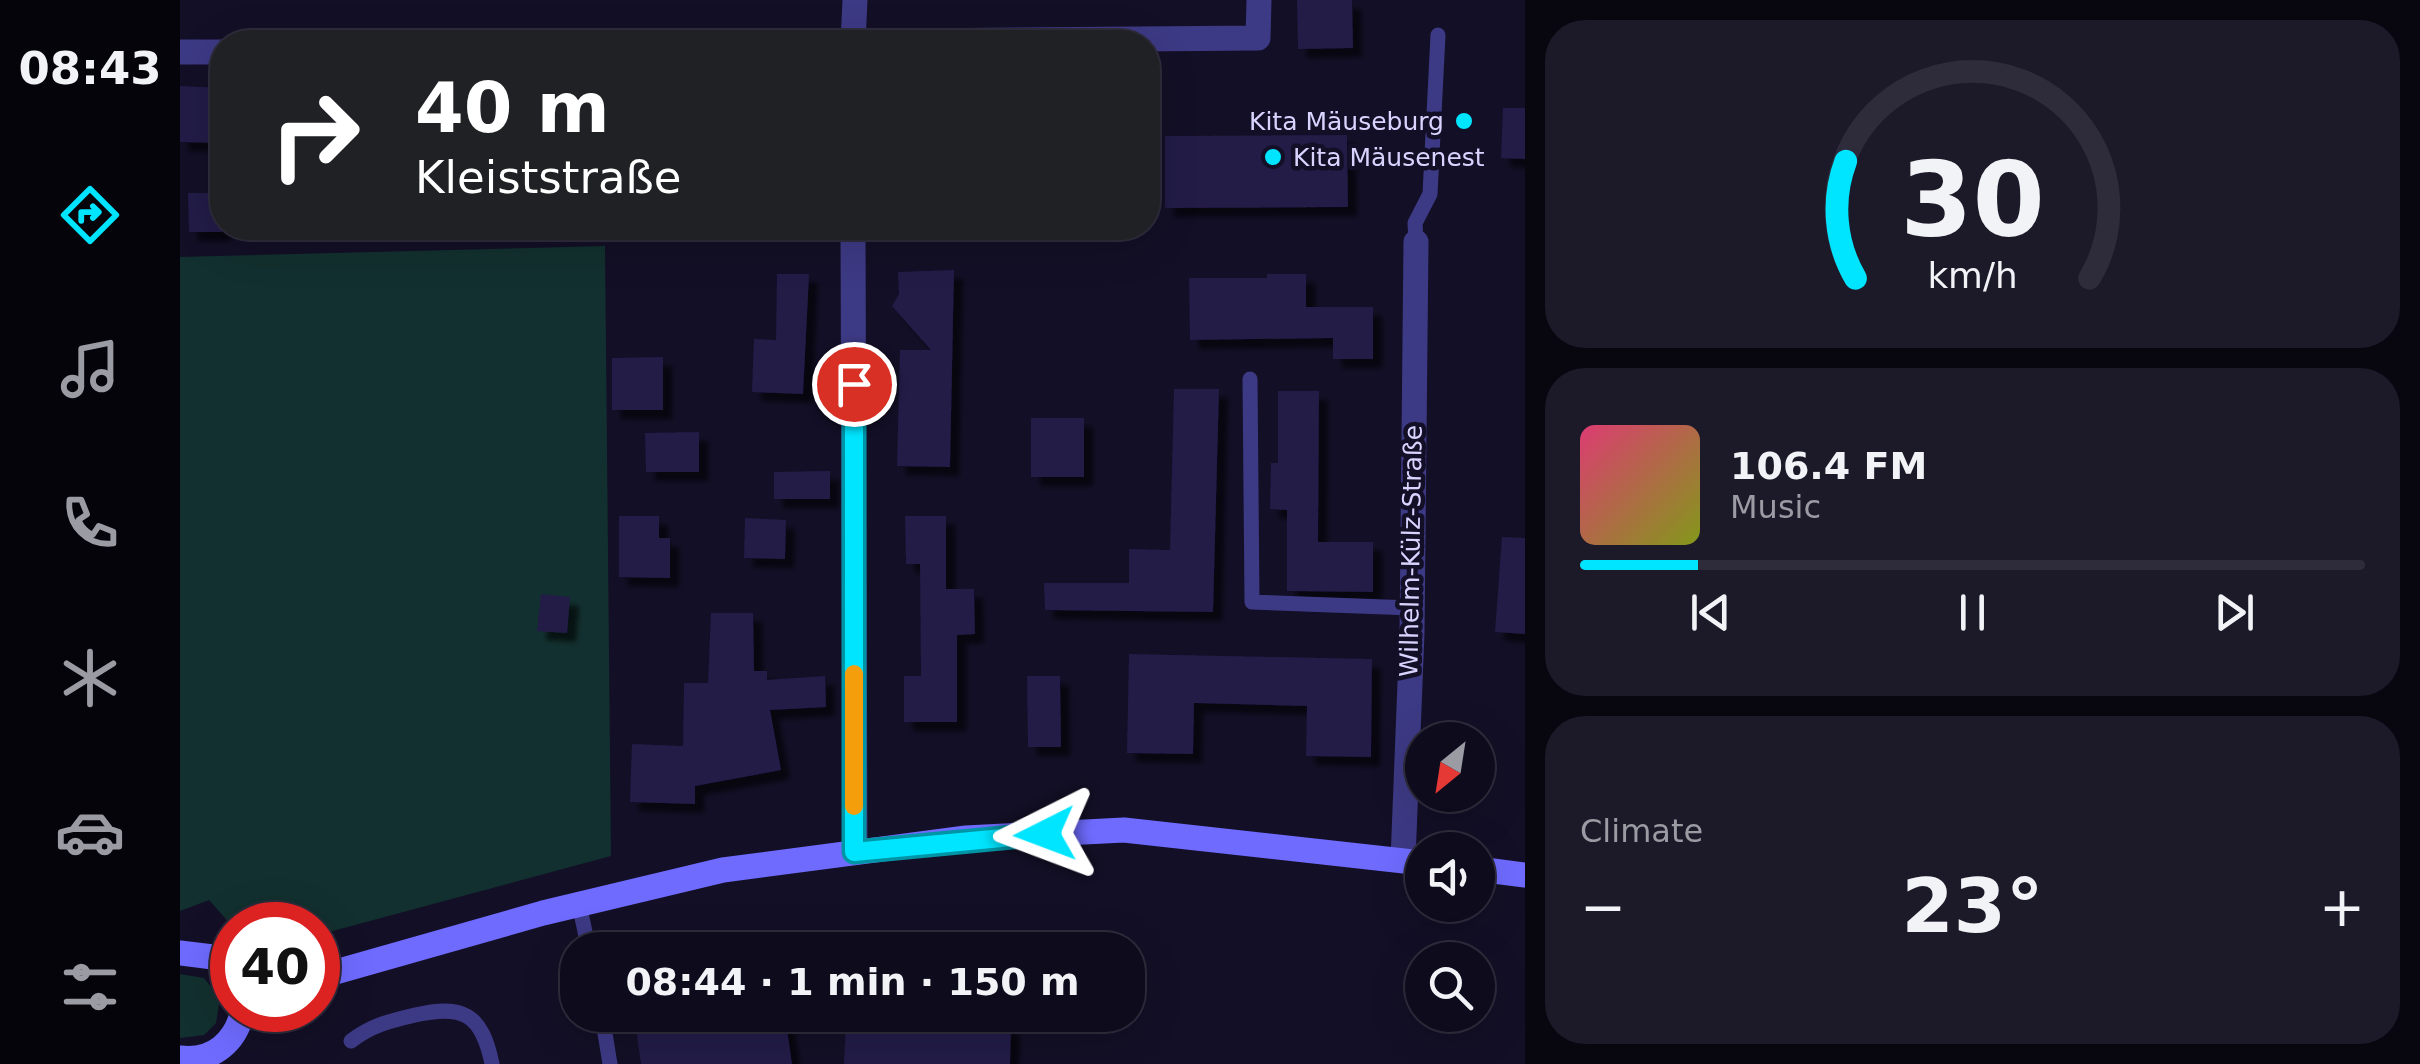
<!DOCTYPE html>
<meta charset="utf-8">
<style>
:root{--surface:#0e0b1c;--page:#1c1929;--text:#f1f3f6;--muted:#9b9ba3;--line:#2e2b3b;--accent:#00e5ff}
body{margin:0;font-family:"DejaVu Sans",sans-serif;background:var(--page);color:var(--text);height:100vh;display:flex;flex-direction:column;font-size:38px;white-space:nowrap}
*{box-sizing:border-box;margin:0}
p{font-size:32px;color:var(--muted)}
.icon{flex:none;width:55px;height:55px;fill:none;stroke:currentColor;stroke-width:2;stroke-linecap:round;stroke-linejoin:round}
.map{position:relative;flex:1;overflow:hidden}
.sheet{display:flex;flex-direction:column;gap:20px;padding:20px;background:#08060f;width:895px}
.sheet>*{flex:none}
.guide{position:absolute;left:30px;top:30px;width:950px;height:210px;border-radius:40px;box-shadow:0 10px 40px #0002,0 0 0 2px var(--line);background:#202124;color:#fff;overflow:hidden}
.needle{width:65px;rotate:210deg}
.controls{position:absolute;left:1225px;top:722px;display:grid;gap:20px}
.controls a{display:grid;place-items:center;width:90px;height:90px;border-radius:50%;background:var(--surface);box-shadow:0 10px 40px #0002,0 0 0 2px var(--line);font-size:50px}
.speed{position:absolute;left:30px;top:902px;display:flex;gap:20px;font-size:50px;font-weight:700;text-align:center}
.speed>*{display:grid;place-content:center;width:130px;height:130px;border-radius:50%;background:var(--surface);box-shadow:0 10px 40px #0002,0 0 0 2px var(--line);line-height:1}
.speed .limit{border:15px solid #d22;background:#fff;color:#111}
.pin{position:absolute;display:grid;place-items:center;width:85px;height:85px;color:#fff;margin:-42px;border:5px solid #fff;border-radius:50%;box-shadow:0 2px 10px #0007}
.me{position:absolute;width:110px;margin:-55px;rotate:267deg;stroke-linejoin:round;filter:drop-shadow(0 0 8px #0008)}
.turn{display:flex;align-items:center;gap:35px;height:210px;padding:0 40px;font-size:45px}
.turn .icon{width:130px;height:130px;stroke-width:2.5}
.turn b{display:block;font-size:70px;line-height:85px}
.big{font-size:75px;font-weight:700;line-height:1.1}
.sheet .tile{flex:1;display:flex;flex-direction:column;justify-content:center;gap:15px;min-width:0;padding:0 35px;border-radius:40px;background:var(--page)}
.sheet .dial{align-items:center;gap:0}
.dial svg{height:260px;overflow:visible;fill:none;stroke:var(--line);stroke-width:7;stroke-linecap:round;text-anchor:middle}
.dial text{fill:var(--text);stroke:none}
.song{display:flex;align-items:center;gap:30px}
.cover{width:120px;height:120px;border-radius:15px;background:linear-gradient(135deg,hsl(340 70% 55%),hsl(70 70% 35%))}
.played{height:10px;border-radius:5px;background:linear-gradient(90deg,var(--accent) 15%,var(--line) 15%)}
.keys{display:flex;justify-content:space-around;direction:ltr}
.heat{display:flex;justify-content:space-between;align-items:center;font-size:55px;direction:ltr}
.trip{position:absolute;left:380px;top:932px;width:585px;height:100px;border-radius:40px;background:var(--surface);box-shadow:0 10px 40px #0002,0 0 0 2px var(--line);font-weight:700;line-height:100px;text-align:center}
main{display:flex;flex:1;min-height:0}
.dock{display:flex;flex-direction:column;width:180px;justify-content:space-around;align-items:center;background:#06040b;color:var(--muted)}
.dock .icon{width:70px;height:70px}
.dock .selected{color:var(--accent)}
.dock b{font-size:45px;color:var(--text)}
.map>svg:first-child{display:block}
.green{fill:#12302f}
.building{fill:#241b47;filter:url(#shadow)}
.lines{fill:none;stroke-linecap:round;stroke-linejoin:round}
.lane{stroke:#3d3a85;stroke-width:15}
.street{stroke:#3d3a85;stroke-width:25}
.secondary{stroke:#6f6bff;stroke-width:25}
.route-casing{stroke:#0095a6;stroke-width:25}
.route{stroke:#00e5ff;stroke-width:18}
.slow{stroke:#f59e0b;stroke-width:18}
.poi-dot{fill:#00e5ff;stroke:#130f26;stroke-width:4}
.labels{text-anchor:middle;dominant-baseline:central;stroke-width:9;stroke-linejoin:round;paint-order:stroke}
.poi-label{font-size:25px;fill:#d9d4ff;stroke:#130f26;text-anchor:end}
.street-label{font-size:25px;fill:#d9d4ff;stroke:#130f26}
</style>
<main>
<nav class="dock">
<b>08:43</b>
<svg class="icon selected" aria-label="directions" viewBox="0 0 24 24"><path d="M12 3l9 9-9 9-9-9zM9 14v-3h6M13 9l2 2-2 2"/></svg>
<svg class="icon" aria-label="music" viewBox="0 0 24 24"><path d="M9 18V5l10-2v13"/><circle cx="6" cy="18" r="3"/><circle cx="16" cy="16" r="3"/></svg>
<svg class="icon" aria-label="phone" viewBox="0 0 24 24"><path d="M5 4h4l2 5-3 2q2 4 5 5l2-3 5 2v4C11 20 4 13 5 4z"/></svg>
<svg class="icon" aria-label="climate" viewBox="0 0 24 24"><path d="M12 3v18M4 7l16 10M4 17L20 7"/></svg>
<svg class="icon" aria-label="car" viewBox="0 0 24 24"><path d="M5 17H2v-5l4-1 3-4h7l3 4 3 1v5h-3M9 17h6M6 11h13"/><circle cx="7" cy="17" r="2"/><circle cx="17" cy="17" r="2"/></svg>
<svg class="icon" aria-label="filters" viewBox="0 0 24 24"><path d="M4 7h16M4 17h16"/><circle cx="9" cy="7" r="2"/><circle cx="15" cy="17" r="2"/></svg>
</nav>
<div class="map">
<svg width="1345" height="1064" viewBox="0 0 1345 1064">
<defs>
<filter id="shadow"><feDropShadow dx="9" dy="9" stdDeviation="2.5" flood-color="#0009"/></filter>
</defs>
<rect width="100%" height="100%" fill="#130f26"/>
<path class="green" d="M 425,246 L 431,856 L 138,935 L 138,925 L 52,926 L 29,900 L 0,911 L 0,257 Z
M 0,974 L 24,978 L 40,998 L 36,1023 L 24,1035 L 0,1038 Z"/>
<path class="building" d="M 1117,0 L 1172,0 L 1173,48 L 1118,49 Z
M 0,86 L 42,88 L 42,143 L 0,142 Z
M 1323,108 L 1345,108 L 1345,159 L 1321,158 Z
M 1167,135 L 1168,207 L 985,208 L 985,136 Z
M 8,193 L 42,193 L 42,232 L 9,232 Z
M 774,270 L 770,467 L 717,466 L 720,350 L 751,350 L 712,306 L 719,294 L 718,272 Z
M 597,274 L 629,274 L 623,394 L 572,392 L 574,339 L 596,340 Z
M 1087,274 L 1126,274 L 1126,307 L 1193,307 L 1193,359 L 1153,359 L 1153,338 L 1010,340 L 1009,278 L 1087,278 Z
M 483,357 L 483,410 L 432,410 L 432,358 Z
M 994,389 L 1039,389 L 1033,612 L 865,610 L 864,583 L 949,583 L 949,549 L 990,550 Z
M 1098,391 L 1139,391 L 1138,542 L 1193,542 L 1193,592 L 1107,591 L 1107,510 L 1090,509 L 1091,463 L 1098,463 Z
M 851,418 L 904,418 L 904,477 L 851,477 Z
M 519,432 L 519,472 L 466,472 L 465,433 Z
M 650,471 L 650,499 L 594,499 L 594,472 Z
M 439,516 L 479,516 L 479,538 L 490,538 L 490,578 L 439,577 Z
M 725,516 L 766,516 L 766,589 L 794,589 L 795,634 L 777,635 L 777,722 L 724,722 L 724,676 L 741,676 L 740,564 L 726,564 Z
M 565,518 L 606,520 L 605,559 L 564,558 Z
M 1322,537 L 1345,538 L 1345,634 L 1315,632 Z
M 361,594 L 390,597 L 387,633 L 357,631 Z
M 531,613 L 573,613 L 574,671 L 587,671 L 587,680 L 645,676 L 646,707 L 590,710 L 601,770 L 515,786 L 515,804 L 450,802 L 452,744 L 503,746 L 504,683 L 528,683 Z
M 949,654 L 1192,659 L 1191,757 L 1126,756 L 1127,706 L 1014,703 L 1013,754 L 947,753 Z
M 847,676 L 880,676 L 881,747 L 848,747 Z
M 454,1015 L 605,1015 L 612,1064 L 461,1064 Z
M 666,1021 L 831,1025 L 830,1064 L 664,1064 Z"/>
<g class="lines">
<path class="lane" d="M 1236,242 L 1235,223 L 1250,194 L 1258,35
M 1070,379 L 1072,602 L 1232,608
M 399,904 L 409,950
M 422,1015 L 430,1064
M 171,1041 C 192,1025 210,1021 235,1015 C 283,1004 302,1014 312,1064"/>
<path class="street" d="M 615,42 L 1078,38 L 1079,0
M 673,42 L 675,0
M 0,52 L 42,52
M 673,228 L 675,852
M 1223,860 L 1232,633 L 1236,242"/>
<path class="secondary" d="M 1298,869 L 1345,875
M 0,953 L 33,957 L 52,974
M 138,977 L 363,913 L 543,870 L 786,838 L 944,830 L 1242,863
M 0,1058 C 33,1062 56,1042 63,1010"/>
</g>
<g class="lines">
<defs>
<path id="route" d="M 674,384 L 674,852 L 865,834"/>
</defs>
<use href="#route" class="route-casing"/>
<use href="#route" class="route"/>
<path class="slow" d="M 674,674 L 674,806"/>
</g>
<g class="poi-dot">
<circle cx="1284" cy="121" r="10"/>
<circle cx="1093" cy="157" r="10"/>
</g>
<g class="labels">
<g class="poi-label">
<text x="1264" y="121">Kita Mäuseburg</text>
<text x="1113" y="157" text-anchor="start">Kita Mäusenest</text>
</g>
<g class="street-label">
<text transform="translate(1231 551) rotate(-89)">Wilhelm-Külz-Straße</text>
</g>
</g>
</svg>
<div class="controls">
<a><svg class="needle" viewBox="-14 -14 28 28"><path d="M0-13l5 13h-10z" fill="#e53935"/><path d="M0 13l5-13h-10z" fill="#9b9ba3"/></svg></a>
<a><svg class="icon" aria-label="sound" viewBox="0 0 24 24"><path d="M4 9h4l5-4v14l-5-4H4zM17 9q2 3 0 6"/></svg></a>
<a><svg class="icon" aria-label="search" viewBox="0 0 24 24"><circle cx="10" cy="10" r="6"/><path d="M15 15l6 6"/></svg></a>
</div>
<div class="speed"><div class="limit">40</div></div>
<div class="pin" style="left:674px;top:384px;background:#d93025"><svg class="icon" aria-label="arrive" viewBox="0 0 24 24"><path d="M6 21V4h12l-3 4 3 4H6"/></svg></div>
<svg class="me" style="left:865px;top:834px" viewBox="-20 -20 40 40"><path d="M0-17L14 15 0 8-14 15z" fill="#00e5ff" stroke="#fff" stroke-width="4"/></svg>
<div class="trip">08:44 · 1 min · 150 m</div>
<div class="guide">
<div class="turn"><svg class="icon" aria-label="right" viewBox="0 0 24 24"><path d="M7 20v-9h11M14 6l5 5-5 5"/></svg><div><b>40 m</b>Kleiststraße</div></div>
</div>
</div>
<section class="sheet">
<div class="tile dial"><svg viewBox="0 0 100 80">
<path d="M14 69A42 42 0 1 1 86 69"/>
<path d="M14 69A42 42 0 0 1 11 33" stroke="#00e5ff"/>
<text x="50" y="56" font-size="32" font-weight="700">30</text>
<text x="50" y="72" font-size="11">km/h</text>
</svg></div>
<div class="tile">
<div class="song"><i class="cover"></i><div><b>106.4 FM</b><p>Music</p></div></div>
<div class="played"></div>
<div class="keys"><svg class="icon" aria-label="previous" viewBox="0 0 24 24"><path d="M18 5L8 12l10 7zM5 5v14"/></svg><svg class="icon" aria-label="pause" viewBox="0 0 24 24"><path d="M8 5v14M16 5v14"/></svg><svg class="icon" aria-label="next" viewBox="0 0 24 24"><path d="M6 5l10 7-10 7zM19 5v14"/></svg></div>
</div>
<div class="tile"><p>Climate</p>
<div class="heat"><a>−</a><b class="big">23°</b><a>+</a></div>
</div>
</section>
</main>
